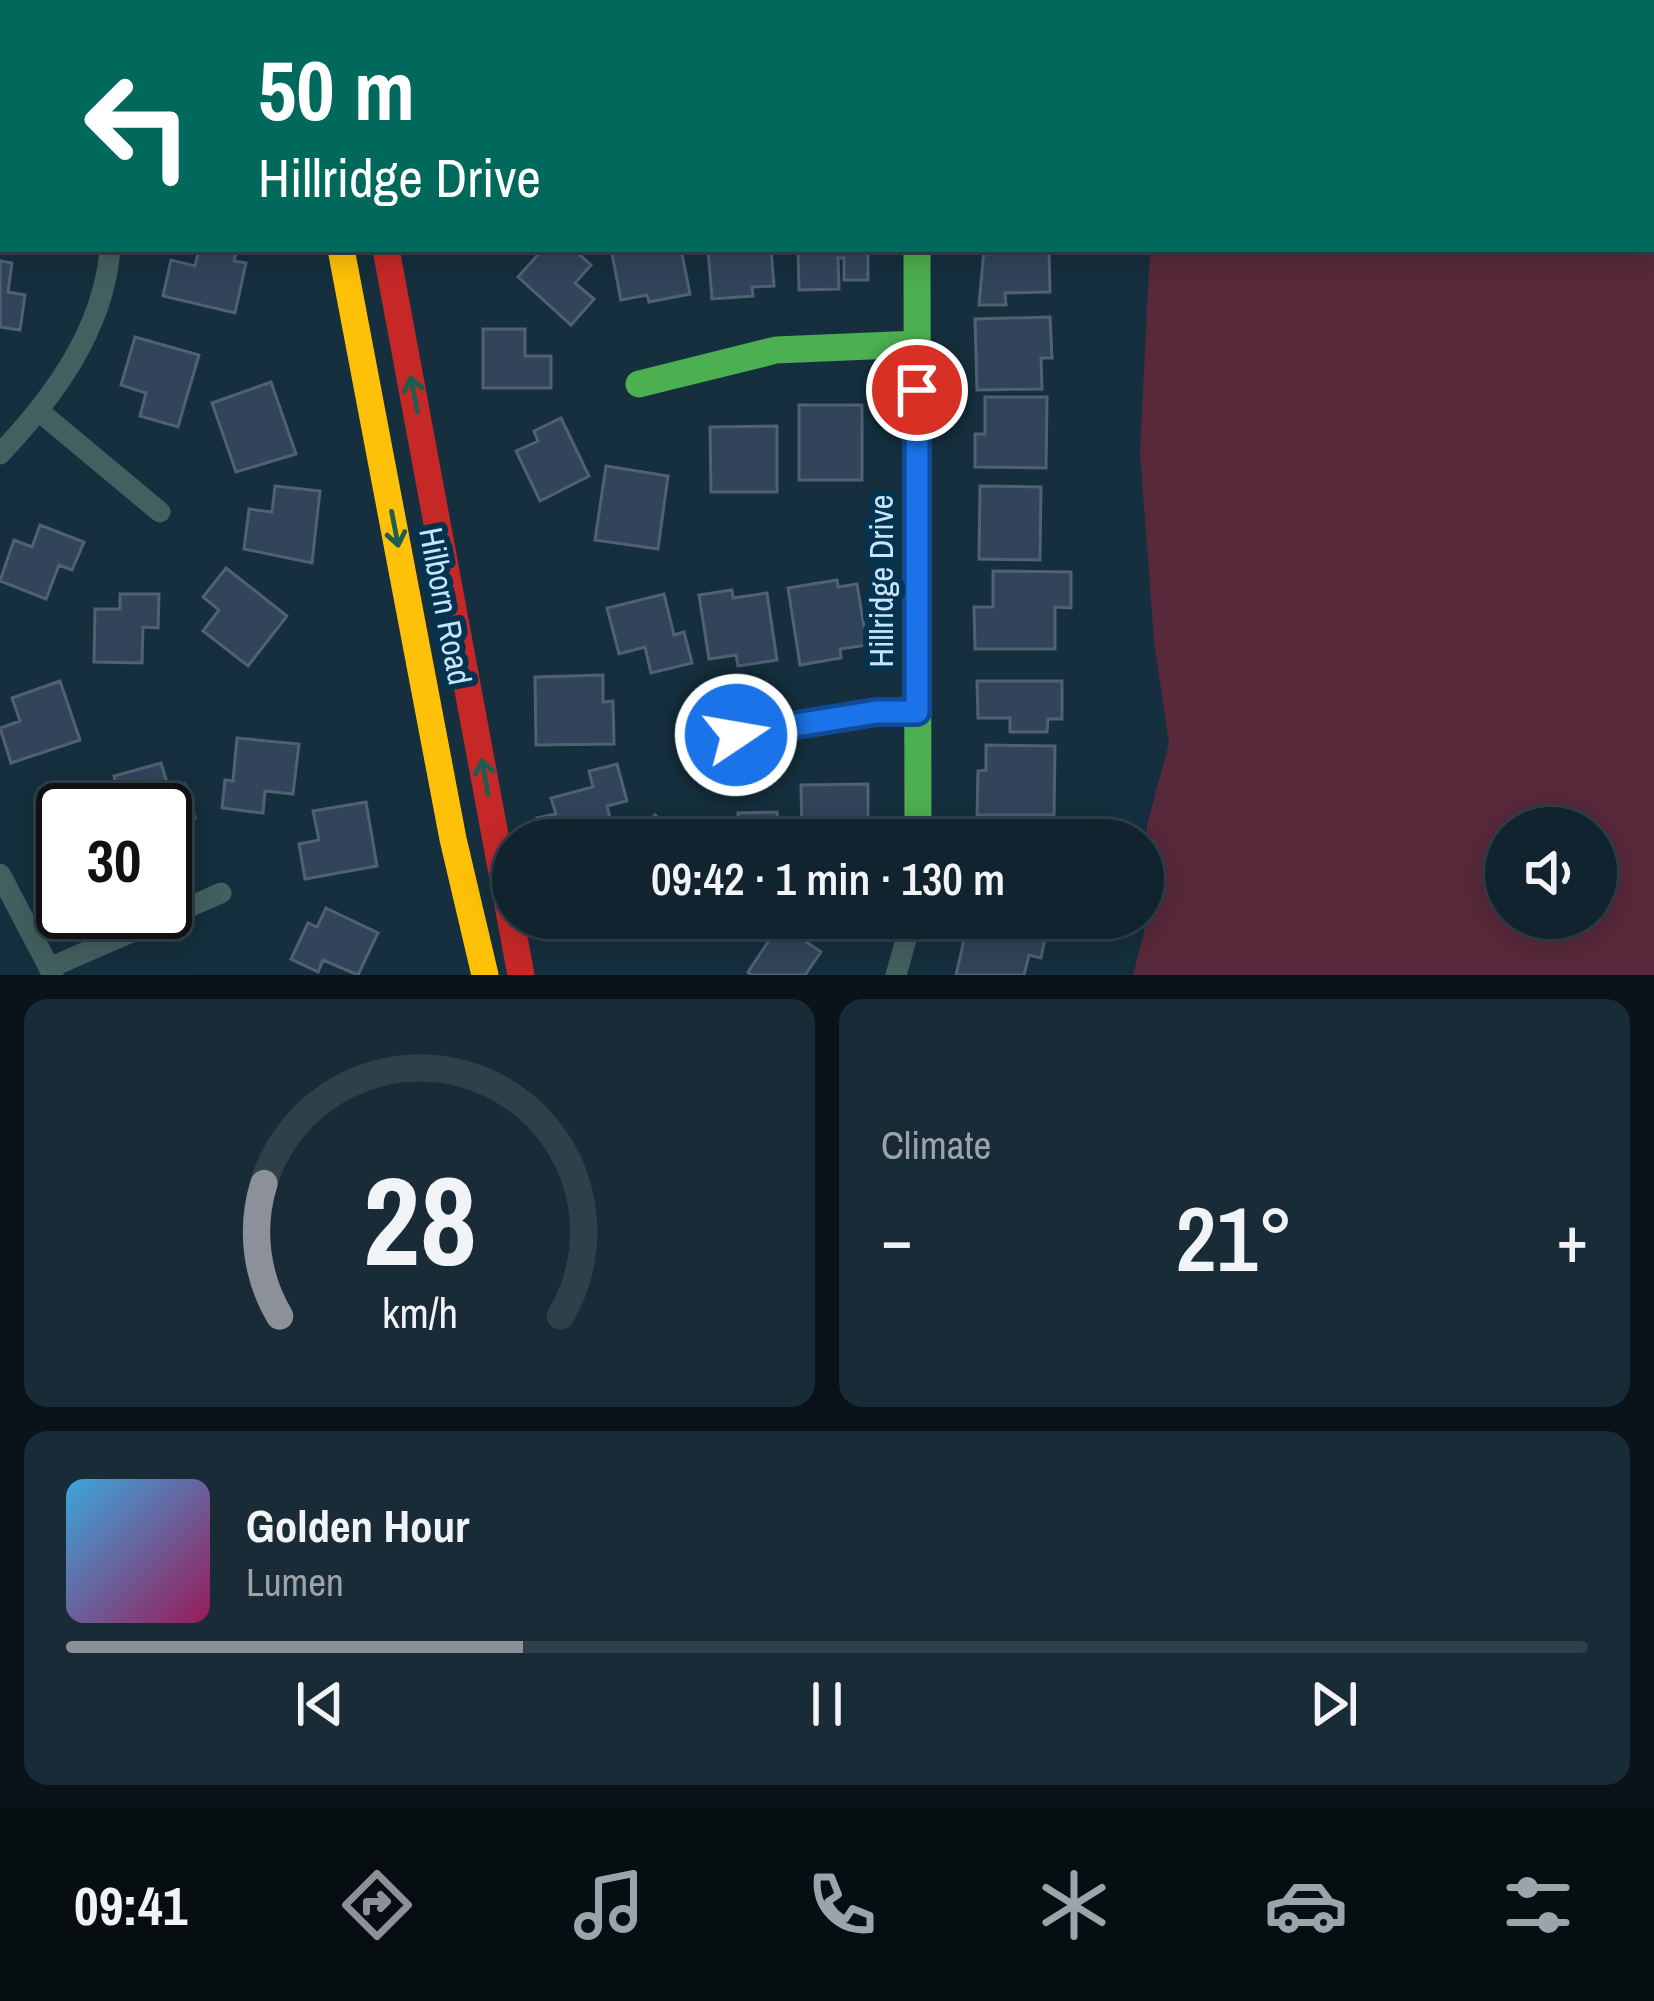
<!DOCTYPE html>
<meta charset="utf-8">
<style>
:root{--surface:#10232e;--page:#192b36;--text:#f1f3f6;--muted:#9ca4aa;--line:#30404a;--accent:#8c9099}
body{margin:0;font-family:"Archivo Narrow",sans-serif;background:var(--page);color:var(--text);height:100vh;display:flex;flex-direction:column;font-size:45px;white-space:nowrap}
*{box-sizing:border-box;margin:0}
p{font-size:39px;color:var(--muted)}
.icon{flex:none;width:66px;height:66px;fill:none;stroke:currentColor;stroke-width:2;stroke-linecap:round;stroke-linejoin:round}
.map{position:relative;height:975px;overflow:hidden}
.panel{display:flex;flex-direction:column;gap:24px;padding:24px;background:#091319;flex:1}
.panel>*{flex:none}
.guide{position:absolute;left:0px;top:0px;width:1656px;height:252px;box-shadow:0 6px 30px #0003,0 0 0 3px var(--line);background:#00695c;color:#fff;overflow:hidden}
.tools{position:absolute;left:1485px;top:807px;display:grid;gap:24px}
.tools a{display:grid;place-items:center;width:132px;height:132px;border-radius:50%;background:var(--surface);box-shadow:0 6px 30px #0003,0 0 0 3px var(--line);font-size:60px}
.speed{position:absolute;left:36px;top:783px;display:flex;gap:24px;font-size:60px;font-weight:700;text-align:center}
.speed>*{display:grid;place-content:center;width:156px;height:156px;border-radius:50%;background:var(--surface);box-shadow:0 6px 30px #0003,0 0 0 3px var(--line);line-height:1}
.speed .limit{border:6px solid #111;border-radius:18px;background:#fff;color:#111}
.pin{position:absolute;display:grid;place-items:center;width:102px;height:102px;color:#fff;margin:-51px;border:6px solid #fff;border-radius:50%;box-shadow:0 3px 12px #0007}
.me{position:absolute;width:132px;margin:-66px;rotate:78deg;stroke-linejoin:round;filter:drop-shadow(0 0 9px #0008)}
.turn{display:flex;align-items:center;gap:42px;height:252px;padding:0 60px;font-size:54px}
.turn .icon{width:156px;height:156px;stroke-width:2.5}
.turn b{display:block;font-size:84px;line-height:102px}
.big{font-size:90px;font-weight:600;line-height:1.1}
.panel .card{flex:1;display:flex;flex-direction:column;justify-content:center;gap:18px;min-width:0;padding:0 42px;border-radius:24px;background:var(--page)}
.panel .dial{align-items:center;gap:0}
.dial svg{height:312px;overflow:visible;fill:none;stroke:var(--line);stroke-width:7;stroke-linecap:round;text-anchor:middle}
.dial text{fill:var(--text);stroke:none}
.song{display:flex;align-items:center;gap:36px}
.cover{width:144px;height:144px;border-radius:18px;background:linear-gradient(135deg,hsl(200 70% 55%),hsl(330 70% 35%))}
.played{height:12px;border-radius:6px;background:linear-gradient(90deg,var(--accent) 30%,var(--line) 30%)}
.keys{display:flex;justify-content:space-around;direction:ltr}
.heat{display:flex;justify-content:space-between;align-items:center;font-size:66px;direction:ltr}
.panel .tiles{flex:1;display:grid;gap:24px;grid-template-columns:1fr 1fr}
.card:last-child{grid-column:span 2}
.trip{position:absolute;left:492px;top:819px;width:672px;height:120px;border-radius:60px;background:var(--surface);box-shadow:0 6px 30px #0003,0 0 0 3px var(--line);font-weight:600;line-height:120px;text-align:center}
.tabs{display:flex;height:192px;justify-content:space-around;align-items:center;background:#060e12;color:var(--muted)}
.tabs .icon{width:84px;height:84px}
.tabs .on{color:var(--accent)}
.tabs b{font-size:54px;color:var(--text)}
.map>svg:first-child{display:block}
.green{fill:#58293b;fill-rule:evenodd}
.building{fill:#31445a;stroke:#506172;stroke-width:3}
.lines{fill:none;stroke-linecap:round;stroke-linejoin:round}
.street{stroke:#42605f;stroke-width:21}
.fast{stroke:#4caf50;stroke-width:27}
.slow{stroke:#ffc107;stroke-width:27}
.jam{stroke:#c62828;stroke-width:27}
.oneway{stroke:#1d5e4f}
.route-casing{stroke:#114b97;stroke-width:30}
.route{stroke:#1a73e8;stroke-width:21}
.labels{text-anchor:middle;dominant-baseline:central;stroke-width:12;stroke-linejoin:round;paint-order:stroke}
.street-label{font-size:33px;fill:#c7e4fa;stroke:#04334f}
</style>
<div class="map">
<svg width="1654" height="975" viewBox="0 0 1654 975">
<rect width="100%" height="100%" fill="#152f3e"/>
<path class="green" d="M 1233,0 L 1654,0 L 1654,975 L 1133,975 L 1144,932 L 1147,825 L 1169,743 L 1154,641 L 1140,452 L 1150,249 L 1653,249 L 1653,3 ZM 1506,828 L 1596,828 L 1596,918 L 1506,918 Z"/>
<path class="building" d="M 989,0 L 1065,0 L 1065,3 L 990,3 Z
M 199,249 L 237,249 L 234,261 L 246,263 L 235,313 L 163,296 L 171,260 L 195,266 Z
M 543,249 L 573,249 L 591,265 L 575,283 L 594,299 L 571,325 L 518,277 Z
M 611,249 L 681,249 L 690,294 L 649,302 L 647,295 L 621,300 Z
M 708,249 L 771,249 L 774,286 L 752,287 L 753,296 L 712,299 Z
M 798,249 L 868,249 L 868,280 L 844,280 L 844,258 L 838,258 L 839,289 L 799,290 Z
M 984,249 L 1049,249 L 1050,292 L 1005,293 L 1006,305 L 979,305 Z
M 0,261 L 12,263 L 8,292 L 25,295 L 20,330 L 0,327 Z
M 1050,317 L 1052,358 L 1041,358 L 1042,389 L 977,390 L 975,319 Z
M 483,329 L 525,329 L 525,356 L 551,356 L 551,388 L 483,388 Z
M 135,337 L 199,355 L 178,427 L 140,416 L 146,393 L 121,385 Z
M 271,382 L 296,454 L 236,472 L 212,403 Z
M 985,397 L 1047,397 L 1046,468 L 975,467 L 975,434 L 985,434 Z
M 799,405 L 862,405 L 862,480 L 799,480 Z
M 561,418 L 589,476 L 540,501 L 516,451 L 538,441 L 534,431 Z
M 777,426 L 777,492 L 711,492 L 710,427 Z
M 606,466 L 668,476 L 658,549 L 595,540 Z
M 275,486 L 320,491 L 312,563 L 244,549 L 249,509 L 272,512 Z
M 980,486 L 1041,487 L 1040,560 L 979,559 Z
M 40,525 L 84,542 L 72,570 L 59,565 L 46,599 L 0,581 L 14,540 L 32,547 Z
M 226,568 L 287,616 L 248,666 L 203,631 L 219,610 L 203,597 Z
M 993,571 L 1071,572 L 1071,608 L 1055,607 L 1055,649 L 975,649 L 974,607 L 993,607 Z
M 837,580 L 838,587 L 857,584 L 867,645 L 840,649 L 841,658 L 800,665 L 788,588 Z
M 732,590 L 733,598 L 767,593 L 777,660 L 738,666 L 736,655 L 709,659 L 699,595 Z
M 120,594 L 159,594 L 158,628 L 143,627 L 142,663 L 94,662 L 95,609 L 120,609 Z
M 664,594 L 674,635 L 684,632 L 692,663 L 651,673 L 645,647 L 619,654 L 607,608 Z
M 603,675 L 603,702 L 613,701 L 614,744 L 536,745 L 535,677 Z
M 60,681 L 80,740 L 11,763 L 0,728 L 20,721 L 12,698 Z
M 977,681 L 1062,681 L 1062,719 L 1048,719 L 1047,732 L 1010,732 L 1010,718 L 978,718 Z
M 237,738 L 299,744 L 293,794 L 265,791 L 263,813 L 222,808 L 225,780 L 233,781 Z
M 986,745 L 1055,746 L 1054,815 L 977,815 L 978,771 L 986,770 Z
M 161,763 L 169,789 L 185,784 L 195,818 L 165,826 L 165,810 L 123,810 L 114,776 Z
M 617,764 L 627,801 L 607,806 L 615,837 L 543,840 L 537,818 L 556,814 L 551,798 L 593,787 L 589,771 Z
M 868,784 L 868,840 L 802,840 L 801,785 Z
M 366,802 L 377,866 L 305,879 L 299,844 L 319,840 L 313,811 Z
M 777,812 L 778,834 L 770,834 L 771,840 L 707,840 L 738,839 L 738,813 Z
M 655,815 L 684,840 L 634,840 Z
M 63,819 L 63,876 L 55,879 L 37,829 Z
M 987,831 L 1055,833 L 1055,840 L 987,840 Z
M 326,908 L 378,933 L 358,975 L 323,960 L 318,972 L 291,959 L 308,923 L 317,927 Z
M 969,918 L 1046,934 L 1041,958 L 1029,955 L 1024,975 L 956,975 Z
M 780,924 L 821,952 L 805,975 L 751,975 L 748,972 Z"/>
<g class="lines">
<path class="street" d="M 44,0 L 46,3
M 557,0 L 558,3
M 904,0 L 904,3
M 14,3 L 17,0
M 0,18 L 3,15
M 40,412 L 160,512
M 0,454 C 53,398 104,329 110,249
M 698,745 L 774,725 L 918,712
M 0,874 L 53,975
M 49,968 L 221,893
M 896,975 L 912,918"/>
<path class="fast" d="M 294,0 L 295,3
M 917,249 L 918,840
M 639,384 L 776,350 L 917,344"/>
<path class="slow" d="M 332,0 L 332,3
M 341,249 L 453,839 L 485,975"/>
<path class="jam" d="M 386,249 L 521,975"/>
</g>
<defs><path id="oneway-shaft" d="M-6 0H5M1.5-3L5.5 0L1.5 3" fill="none" stroke-width="1.6" stroke-linecap="round" stroke-linejoin="round" transform="scale(3)"/></defs>
<g class="oneway">
<use href="#oneway-shaft" transform="translate(414 394) rotate(-101)"/>
<use href="#oneway-shaft" transform="translate(395 529) rotate(79)"/>
<use href="#oneway-shaft" transform="translate(485 777) rotate(-100)"/>
</g>
<g class="lines">
<defs>
<path id="route" d="M 736,735 L 876,712 L 917,712 L 917,390"/>
</defs>
<use href="#route" class="route-casing"/>
<use href="#route" class="route"/>
</g>
<g class="labels">
<g class="street-label">
<text transform="translate(881 581) rotate(-90)">Hillridge Drive</text>
<text transform="translate(446 606) rotate(79)">Hilborn Road</text>
</g>
</g>
</svg>
<div class="tools">
<a><svg class="icon" aria-label="sound" viewBox="0 0 24 24"><path d="M4 9h4l5-4v14l-5-4H4zM17 9q2 3 0 6"/></svg></a>
</div>
<div class="speed"><div class="limit">30</div></div>
<div class="pin" style="left:917px;top:390px;background:#d93025"><svg class="icon" aria-label="arrive" viewBox="0 0 24 24"><path d="M6 21V4h12l-3 4 3 4H6"/></svg></div>
<svg class="me" style="left:736px;top:735px" viewBox="-20 -20 40 40"><circle r="17" fill="#1a73e8" stroke="#fff" stroke-width="3"/><path d="M0-11L8 9 0 5-8 9z" fill="#fff"/></svg>
<div class="trip">09:42 · 1 min · 130 m</div>
<div class="guide">
<div class="turn"><svg class="icon" aria-label="left" viewBox="0 0 24 24"><path d="M17 20v-9H6M10 6l-5 5 5 5"/></svg><div><b>50 m</b>Hillridge Drive</div></div>
</div>
</div>
<section class="panel">
<div class="tiles">
<div class="card dial"><svg viewBox="0 0 100 80">
<path d="M14 69A42 42 0 1 1 86 69"/>
<path d="M14 69A42 42 0 0 1 10 35" stroke="#8c9099"/>
<text x="50" y="56" font-size="32" font-weight="700">28</text>
<text x="50" y="72" font-size="11">km/h</text>
</svg></div>
<div class="card"><p>Climate</p>
<div class="heat"><a>−</a><b class="big">21°</b><a>+</a></div>
</div>
<div class="card">
<div class="song"><i class="cover"></i><div><b>Golden Hour</b><p>Lumen</p></div></div>
<div class="played"></div>
<div class="keys"><svg class="icon" aria-label="previous" viewBox="0 0 24 24"><path d="M18 5L8 12l10 7zM5 5v14"/></svg><svg class="icon" aria-label="pause" viewBox="0 0 24 24"><path d="M8 5v14M16 5v14"/></svg><svg class="icon" aria-label="next" viewBox="0 0 24 24"><path d="M6 5l10 7-10 7zM19 5v14"/></svg></div>
</div>
</div>
</section>
<nav class="tabs">
<b>09:41</b>
<svg class="icon on" aria-label="directions" viewBox="0 0 24 24"><path d="M12 3l9 9-9 9-9-9zM9 14v-3h6M13 9l2 2-2 2"/></svg>
<svg class="icon" aria-label="music" viewBox="0 0 24 24"><path d="M9 18V5l10-2v13"/><circle cx="6" cy="18" r="3"/><circle cx="16" cy="16" r="3"/></svg>
<svg class="icon" aria-label="phone" viewBox="0 0 24 24"><path d="M5 4h4l2 5-3 2q2 4 5 5l2-3 5 2v4C11 20 4 13 5 4z"/></svg>
<svg class="icon" aria-label="climate" viewBox="0 0 24 24"><path d="M12 3v18M4 7l16 10M4 17L20 7"/></svg>
<svg class="icon" aria-label="car" viewBox="0 0 24 24"><path d="M5 17H2v-5l4-1 3-4h7l3 4 3 1v5h-3M9 17h6M6 11h13"/><circle cx="7" cy="17" r="2"/><circle cx="17" cy="17" r="2"/></svg>
<svg class="icon" aria-label="filters" viewBox="0 0 24 24"><path d="M4 7h16M4 17h16"/><circle cx="9" cy="7" r="2"/><circle cx="15" cy="17" r="2"/></svg>
</nav>
